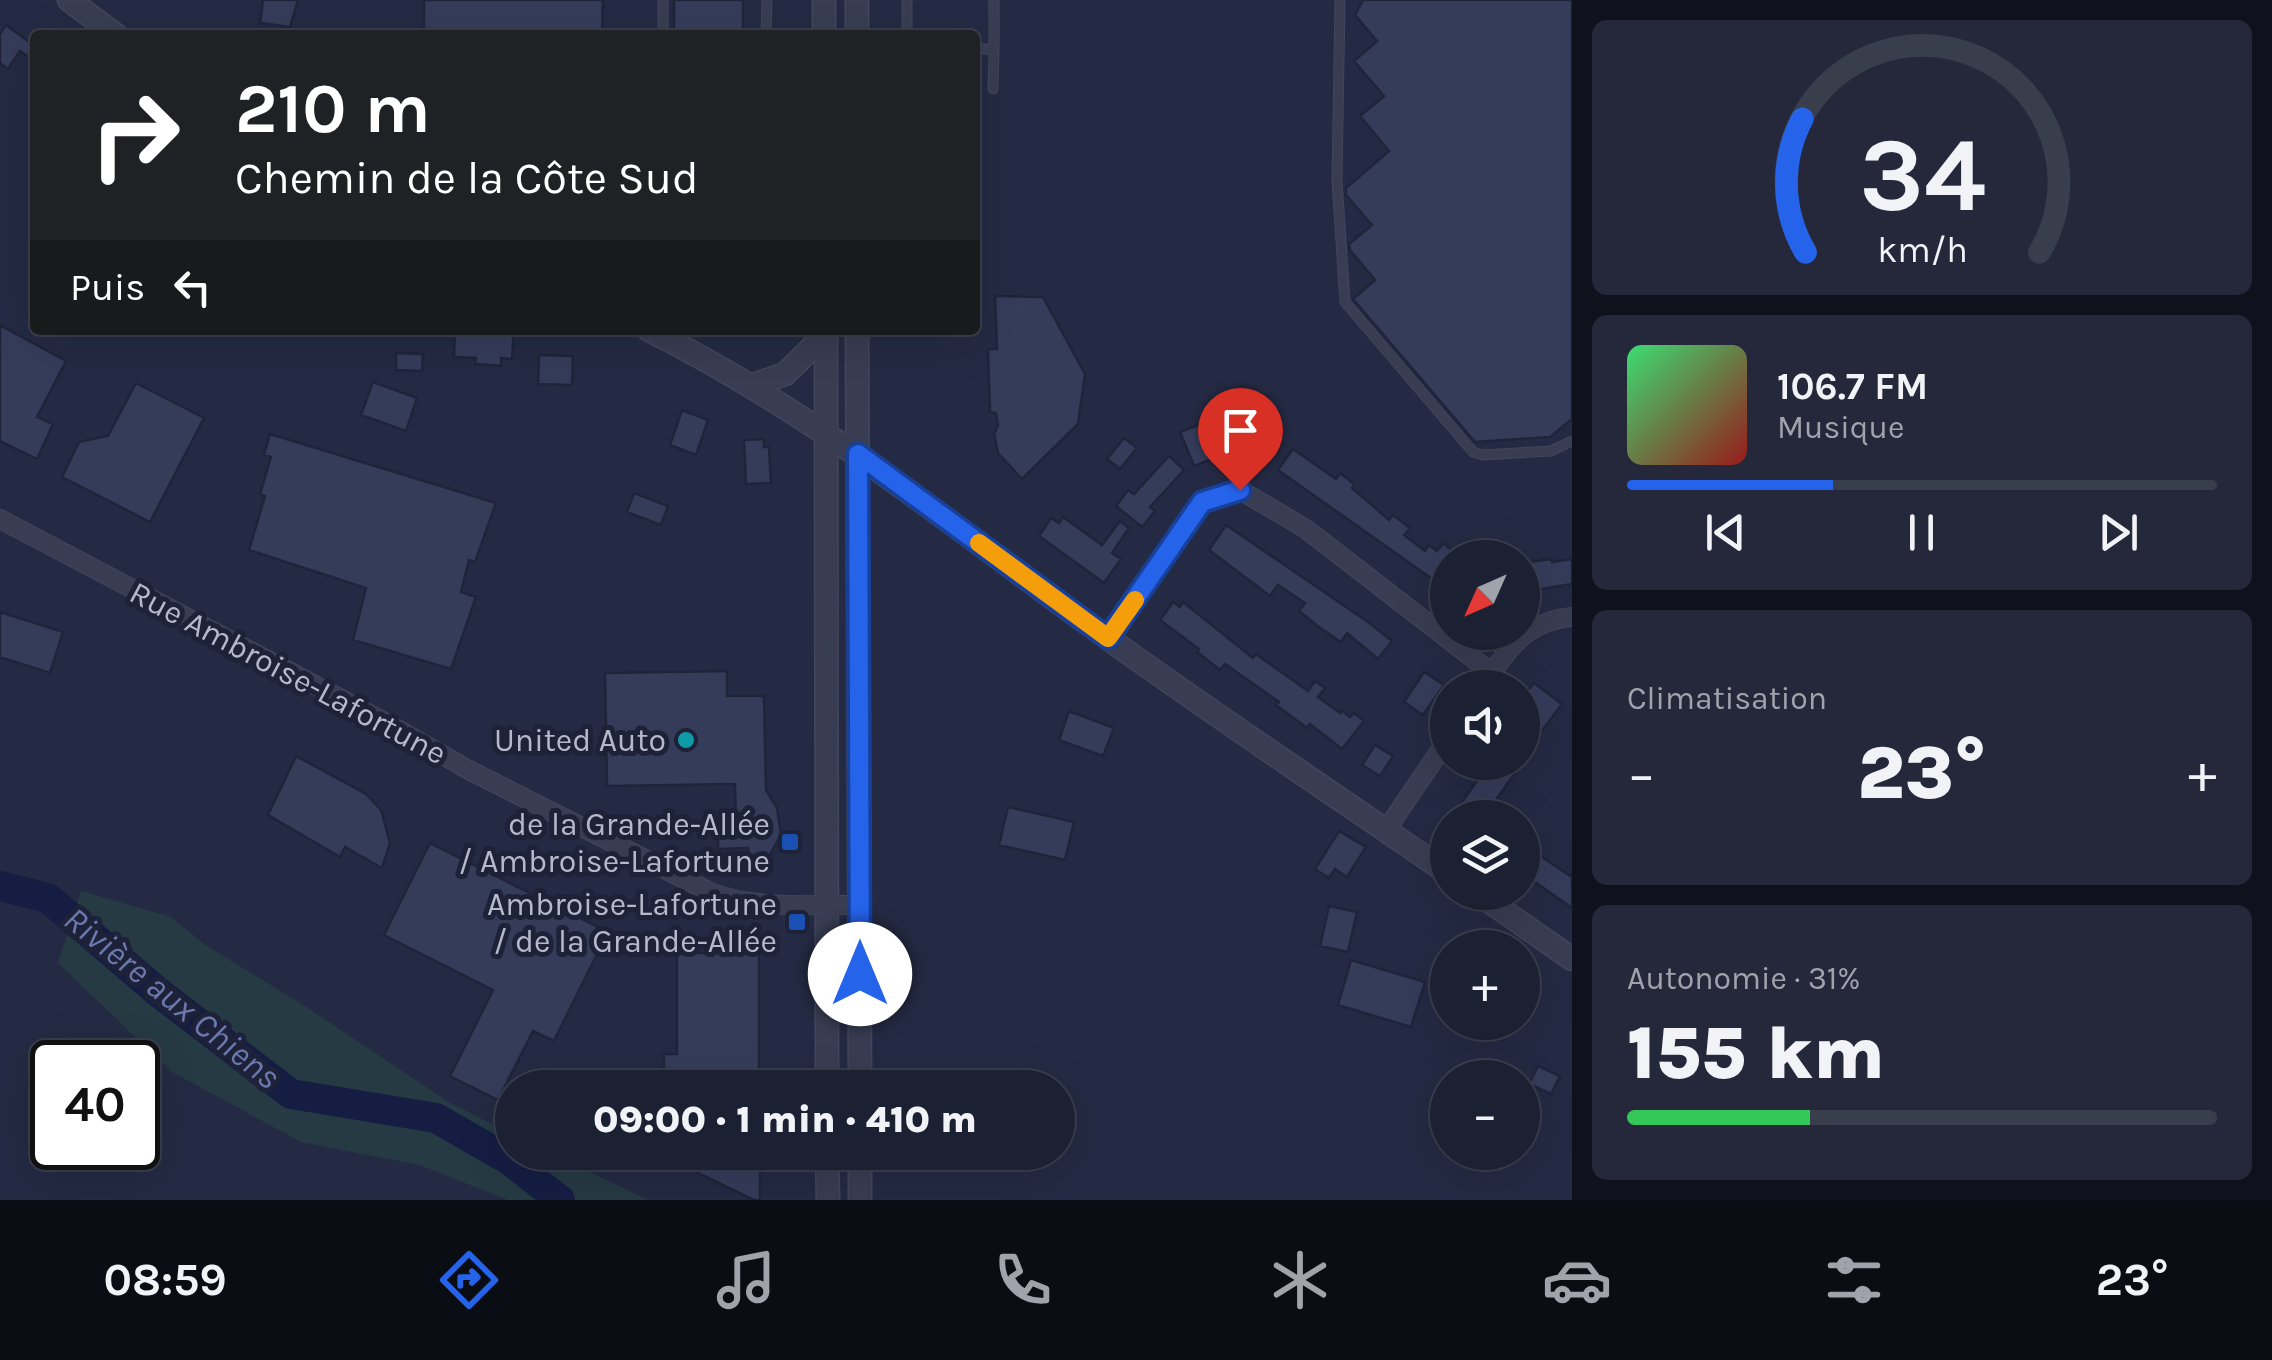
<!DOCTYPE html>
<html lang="fr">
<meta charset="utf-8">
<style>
:root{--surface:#1b2032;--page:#24283a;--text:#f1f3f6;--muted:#a0a3ac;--line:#393e4d;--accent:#2563eb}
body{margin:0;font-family:Karla,sans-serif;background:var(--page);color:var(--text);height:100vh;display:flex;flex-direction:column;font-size:38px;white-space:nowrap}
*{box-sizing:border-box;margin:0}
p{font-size:32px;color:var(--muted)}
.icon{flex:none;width:55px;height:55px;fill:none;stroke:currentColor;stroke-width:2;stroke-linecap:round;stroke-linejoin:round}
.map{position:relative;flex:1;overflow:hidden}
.side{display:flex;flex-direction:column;gap:20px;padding:20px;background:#0f121c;width:700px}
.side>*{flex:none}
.hud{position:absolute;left:30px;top:30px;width:950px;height:305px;border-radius:10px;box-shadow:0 10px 40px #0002,0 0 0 2px var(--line);background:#202124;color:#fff;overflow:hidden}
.needle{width:65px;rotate:225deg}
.tools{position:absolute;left:1430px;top:540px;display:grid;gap:20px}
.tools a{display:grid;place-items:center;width:110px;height:110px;border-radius:50%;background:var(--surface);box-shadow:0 10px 40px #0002,0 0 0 2px var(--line);font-size:50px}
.speed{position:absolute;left:30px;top:1040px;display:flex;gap:20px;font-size:50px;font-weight:700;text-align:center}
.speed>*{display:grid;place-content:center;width:130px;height:130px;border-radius:50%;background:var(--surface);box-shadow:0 10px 40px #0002,0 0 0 2px var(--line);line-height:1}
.speed .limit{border:5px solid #111;border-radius:15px;background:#fff;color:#111}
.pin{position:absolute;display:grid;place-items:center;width:85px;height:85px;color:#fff;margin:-102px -42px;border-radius:50% 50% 50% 0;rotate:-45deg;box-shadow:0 0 10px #0007}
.pin .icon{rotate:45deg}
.me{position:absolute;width:110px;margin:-55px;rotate:0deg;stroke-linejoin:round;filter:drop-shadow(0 0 8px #0008)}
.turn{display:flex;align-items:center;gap:35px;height:210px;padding:0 40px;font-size:45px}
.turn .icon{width:130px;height:130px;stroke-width:2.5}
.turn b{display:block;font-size:70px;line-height:85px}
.then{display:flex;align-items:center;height:95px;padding:0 40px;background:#0003;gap:20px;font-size:38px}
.big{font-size:75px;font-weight:800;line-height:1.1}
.side .tile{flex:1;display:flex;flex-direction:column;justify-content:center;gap:15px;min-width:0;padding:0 35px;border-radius:15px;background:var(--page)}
.side .dial{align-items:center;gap:0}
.dial svg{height:260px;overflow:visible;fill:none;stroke:var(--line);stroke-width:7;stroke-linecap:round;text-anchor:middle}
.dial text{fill:var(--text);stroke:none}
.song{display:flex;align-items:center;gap:30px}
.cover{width:120px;height:120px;border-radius:15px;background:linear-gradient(135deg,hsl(140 70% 55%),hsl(0 70% 35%))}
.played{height:10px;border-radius:5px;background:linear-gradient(90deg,var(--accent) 35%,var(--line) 35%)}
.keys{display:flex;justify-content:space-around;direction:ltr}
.heat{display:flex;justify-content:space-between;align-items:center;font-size:55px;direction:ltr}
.charge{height:15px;border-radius:8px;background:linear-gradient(90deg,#34c759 31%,var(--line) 0)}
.trip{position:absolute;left:495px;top:1070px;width:580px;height:100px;border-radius:50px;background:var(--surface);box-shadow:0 10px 40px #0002,0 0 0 2px var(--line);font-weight:800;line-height:100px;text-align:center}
.dock{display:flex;height:160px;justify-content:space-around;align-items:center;background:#0b0d14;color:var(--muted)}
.dock .icon{width:70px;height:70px}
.dock .active{color:var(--accent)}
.dock b{font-size:45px;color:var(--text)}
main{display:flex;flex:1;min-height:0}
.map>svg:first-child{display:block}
.green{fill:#263a44}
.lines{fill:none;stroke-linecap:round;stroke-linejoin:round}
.river{stroke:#151d43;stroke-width:30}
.building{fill:#353c5a;stroke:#1f243a;stroke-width:2.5}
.service-casing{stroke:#42465c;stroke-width:11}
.minor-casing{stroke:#42465c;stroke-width:20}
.tertiary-casing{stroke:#42465c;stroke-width:25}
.service{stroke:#383d53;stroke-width:9}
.minor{stroke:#383d53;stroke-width:18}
.tertiary{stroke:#383d53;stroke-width:22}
.route-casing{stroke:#184099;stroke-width:25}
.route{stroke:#2563eb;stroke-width:18}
.slow{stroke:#f59e0b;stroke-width:18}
.culture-dot{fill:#0f9aa8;stroke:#1d2238;stroke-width:4}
.transit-dot{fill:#1a4fb4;stroke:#1d2238;stroke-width:4}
.labels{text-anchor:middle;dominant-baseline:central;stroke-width:10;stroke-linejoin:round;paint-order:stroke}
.street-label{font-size:32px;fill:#b5b9cd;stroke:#1d2238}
.poi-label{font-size:32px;fill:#b5b9cd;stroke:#1d2238;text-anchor:end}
.water-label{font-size:35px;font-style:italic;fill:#6b78ae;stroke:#1d2238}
</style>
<main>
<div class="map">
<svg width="1572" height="1200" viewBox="0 0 1572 1200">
<rect width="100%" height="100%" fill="#242a43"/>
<path class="green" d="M 81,891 L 171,917 L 204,944 L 308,1008 L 450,1103 L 512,1134 L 512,1152 L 550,1153 L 648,1200 L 508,1200 L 420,1165 L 301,1142 L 172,1072 L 58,963 Z"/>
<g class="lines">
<path class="river" d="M 0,886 L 48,898 L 158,992 L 291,1094 L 436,1118 L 509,1160 L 560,1200"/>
</g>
<path class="building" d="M 263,0 L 298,0 L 290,27 L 260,23 Z
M 424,0 L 603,0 L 602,35 L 424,35 Z
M 674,0 L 743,0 L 743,35 L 674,35 Z
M 1363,0 L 1572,0 L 1572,419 L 1550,437 L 1475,442 L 1353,299 L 1375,280 L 1350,250 L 1349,244 L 1372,225 L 1346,195 L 1346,188 L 1389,151 L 1360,116 L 1384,96 L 1354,61 L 1377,41 L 1355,15 Z
M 6,25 L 35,46 L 35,62 L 20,51 L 8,69 L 0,63 L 0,34 Z
M 995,296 L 1043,297 L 1085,374 L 1078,424 L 1022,479 L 998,453 L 994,434 L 998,426 L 996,413 L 990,412 L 988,349 L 997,349 Z
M 0,325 L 66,361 L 37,417 L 53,424 L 37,459 L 0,441 Z
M 455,330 L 514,330 L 512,359 L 501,358 L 501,366 L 475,364 L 476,358 L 454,357 Z
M 396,353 L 423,354 L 422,371 L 396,370 Z
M 539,355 L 573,356 L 572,385 L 538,384 Z
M 373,382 L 417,398 L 406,431 L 361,415 Z
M 136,383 L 204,418 L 150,522 L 62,477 L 79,442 L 108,436 Z
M 682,410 L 708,420 L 696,455 L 670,445 Z
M 1211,420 L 1225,454 L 1194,466 L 1180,432 Z
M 1239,425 L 1265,432 L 1257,460 L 1231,453 Z
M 270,434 L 496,503 L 475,562 L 469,560 L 461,592 L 476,597 L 451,669 L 353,640 L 366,588 L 249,550 L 265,496 L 260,494 L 271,457 L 264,455 Z
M 1124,438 L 1137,448 L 1120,469 L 1107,459 Z
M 764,439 L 764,447 L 769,447 L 771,483 L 746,484 L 744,440 Z
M 1293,449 L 1336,479 L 1340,473 L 1354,484 L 1352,488 L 1389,520 L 1393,515 L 1410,528 L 1404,535 L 1425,551 L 1429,545 L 1437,551 L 1443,543 L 1455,553 L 1448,558 L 1448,563 L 1435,581 L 1278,470 Z
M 1169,456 L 1184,470 L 1150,507 L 1155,511 L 1142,527 L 1116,506 L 1128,490 L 1134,494 Z
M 634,493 L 668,506 L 661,525 L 627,512 Z
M 1063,517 L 1102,545 L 1120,521 L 1129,528 L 1112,553 L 1121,559 L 1104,583 L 1039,536 L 1051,518 L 1059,523 Z
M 1226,525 L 1368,622 L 1392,641 L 1378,659 L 1347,633 L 1341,642 L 1319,627 L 1299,611 L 1305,603 L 1278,585 L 1270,596 L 1209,550 Z
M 1551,559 L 1552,562 L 1572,559 L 1572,584 L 1522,592 L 1522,563 Z
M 1173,602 L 1180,607 L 1183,602 L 1253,658 L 1256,654 L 1308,691 L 1315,681 L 1325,688 L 1318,697 L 1340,713 L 1341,710 L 1350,717 L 1354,713 L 1364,721 L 1342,749 L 1310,724 L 1307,728 L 1276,705 L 1279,702 L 1225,664 L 1220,670 L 1197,652 L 1199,649 L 1160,620 Z
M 0,612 L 63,632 L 50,673 L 0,657 Z
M 727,671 L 727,696 L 764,696 L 766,790 L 777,808 L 781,834 L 770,855 L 749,855 L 748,848 L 718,849 L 718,821 L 736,820 L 735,784 L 607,786 L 605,673 Z
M 1424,672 L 1444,685 L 1423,715 L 1404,702 Z
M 1534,683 L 1562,704 L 1522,757 L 1522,698 Z
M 1069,711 L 1114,728 L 1103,756 L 1059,740 Z
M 1375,745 L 1393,756 L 1380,776 L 1362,765 Z
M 296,756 L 366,794 L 381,810 L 390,843 L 382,868 L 345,847 L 340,857 L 268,815 Z
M 1490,762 L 1523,762 L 1483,818 L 1451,818 Z
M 1008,807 L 1074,822 L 1065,860 L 999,845 Z
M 1339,831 L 1366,847 L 1347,877 L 1335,869 L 1329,878 L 1315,869 Z
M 430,843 L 608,932 L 554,1041 L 533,1031 L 498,1100 L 450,1076 L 493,990 L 384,935 Z
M 1527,847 L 1570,876 L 1572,874 L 1572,908 L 1522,873 L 1522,854 Z
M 1329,906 L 1357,912 L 1348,952 L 1320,946 Z
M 677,953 L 759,953 L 759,1088 L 664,1088 L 664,1054 L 677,1054 Z
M 1351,960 L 1425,982 L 1411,1027 L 1338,1005 Z
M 1538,1066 L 1560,1076 L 1551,1094 L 1529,1084 Z
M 654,1152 L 760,1152 L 760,1200 L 754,1200 Z"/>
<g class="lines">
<defs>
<path id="service" d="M 663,0 L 663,35
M 1340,0 L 1337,181 L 1345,302 L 1473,452 L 1483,455 L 1551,451 L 1572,441
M 766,35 L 767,0
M 907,35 L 907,0
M 975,49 L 994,49 L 994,0
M 993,89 L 994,49"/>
<path id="minor" d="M 0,519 L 385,722 L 467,769 L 710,892 C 757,910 811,904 860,905
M 1108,638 L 1202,502 L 1240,490 L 1306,529 L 1492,673
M 1482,688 C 1507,650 1525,621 1572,617
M 1386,830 L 1448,739"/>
<path id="tertiary" d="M 69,0 L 116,35
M 824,0 L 824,35
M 857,0 L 857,35
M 649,330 C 810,410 946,521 1091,626 C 1208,711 1329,791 1448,873
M 826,330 L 827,1088
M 857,330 L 860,1088
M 753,385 L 785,374 L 826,334
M 1476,892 L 1572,959
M 827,1152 L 828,1200
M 860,1152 L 860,1200"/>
</defs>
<use href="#service" class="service-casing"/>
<use href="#minor" class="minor-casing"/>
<use href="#tertiary" class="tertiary-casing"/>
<use href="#service" class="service"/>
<use href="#minor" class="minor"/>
<use href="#tertiary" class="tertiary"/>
</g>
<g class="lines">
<defs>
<path id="route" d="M 860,974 L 858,454 L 1108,638 L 1202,502 L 1240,490"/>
</defs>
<use href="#route" class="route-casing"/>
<use href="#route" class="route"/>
<path class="slow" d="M 979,543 L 1108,638 L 1135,600"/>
</g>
<circle class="culture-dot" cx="686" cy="740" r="10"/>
<g class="transit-dot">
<rect x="780" y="832" width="20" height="20" rx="5"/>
<rect x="787" y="912" width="20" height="20" rx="5"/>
</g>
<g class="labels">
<g class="street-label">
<text transform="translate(288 673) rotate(28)">Rue Ambroise-Lafortune</text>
</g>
<g class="poi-label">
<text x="666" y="740">United Auto</text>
<text x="770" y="824">de la Grande-Allée<tspan x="770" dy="37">/ Ambroise-Lafortune</tspan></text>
<text x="777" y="904">Ambroise-Lafortune<tspan x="777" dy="37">/ de la Grande-Allée</tspan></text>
</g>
<g class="water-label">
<text transform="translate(172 998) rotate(39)">Rivière aux Chiens</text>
</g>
</g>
</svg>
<div class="tools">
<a><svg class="needle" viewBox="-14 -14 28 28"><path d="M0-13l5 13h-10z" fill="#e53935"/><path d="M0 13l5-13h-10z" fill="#a0a3ac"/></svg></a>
<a><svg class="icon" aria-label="sound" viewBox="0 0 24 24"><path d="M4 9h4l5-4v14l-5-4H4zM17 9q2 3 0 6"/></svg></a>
<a><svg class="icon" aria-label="layers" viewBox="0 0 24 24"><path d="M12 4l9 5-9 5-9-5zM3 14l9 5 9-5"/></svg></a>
<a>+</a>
<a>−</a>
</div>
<div class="speed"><div class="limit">40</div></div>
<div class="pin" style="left:1240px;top:490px;background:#d93025"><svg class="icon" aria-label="arrive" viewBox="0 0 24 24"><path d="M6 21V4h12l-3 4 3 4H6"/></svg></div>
<svg class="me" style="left:860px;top:974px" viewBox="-20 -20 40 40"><circle r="19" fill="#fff"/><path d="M0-13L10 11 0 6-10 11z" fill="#2563eb"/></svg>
<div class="trip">09:00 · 1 min · 410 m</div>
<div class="hud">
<div class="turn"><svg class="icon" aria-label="right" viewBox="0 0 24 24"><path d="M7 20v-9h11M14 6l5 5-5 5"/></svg><div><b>210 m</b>Chemin de la Côte Sud</div></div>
<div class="then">Puis<svg class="icon" aria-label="left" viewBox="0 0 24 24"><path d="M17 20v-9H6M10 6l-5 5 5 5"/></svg></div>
</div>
</div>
<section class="side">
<div class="tile dial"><svg viewBox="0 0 100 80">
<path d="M14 69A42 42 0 1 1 86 69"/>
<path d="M14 69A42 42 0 0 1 13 28" stroke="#2563eb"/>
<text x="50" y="56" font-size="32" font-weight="700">34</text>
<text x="50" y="72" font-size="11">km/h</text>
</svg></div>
<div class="tile">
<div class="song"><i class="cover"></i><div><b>106.7 FM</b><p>Musique</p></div></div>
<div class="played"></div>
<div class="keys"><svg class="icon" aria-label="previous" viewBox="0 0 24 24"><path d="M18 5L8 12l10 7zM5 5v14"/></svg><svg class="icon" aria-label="pause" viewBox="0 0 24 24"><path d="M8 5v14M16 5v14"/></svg><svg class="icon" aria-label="next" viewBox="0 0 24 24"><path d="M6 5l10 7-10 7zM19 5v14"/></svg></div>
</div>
<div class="tile"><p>Climatisation</p>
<div class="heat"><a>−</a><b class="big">23°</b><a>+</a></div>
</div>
<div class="tile"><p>Autonomie · 31%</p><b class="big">155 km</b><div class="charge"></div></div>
</section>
</main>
<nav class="dock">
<b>08:59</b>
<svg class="icon active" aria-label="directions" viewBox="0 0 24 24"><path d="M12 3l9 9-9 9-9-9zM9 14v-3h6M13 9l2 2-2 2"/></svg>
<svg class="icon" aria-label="music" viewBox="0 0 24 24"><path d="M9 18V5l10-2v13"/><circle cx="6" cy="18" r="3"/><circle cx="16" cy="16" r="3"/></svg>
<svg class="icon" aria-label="phone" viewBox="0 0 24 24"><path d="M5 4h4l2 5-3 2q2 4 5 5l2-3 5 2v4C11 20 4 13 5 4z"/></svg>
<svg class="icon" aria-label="climate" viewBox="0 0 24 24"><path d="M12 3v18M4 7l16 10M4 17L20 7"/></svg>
<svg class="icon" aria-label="car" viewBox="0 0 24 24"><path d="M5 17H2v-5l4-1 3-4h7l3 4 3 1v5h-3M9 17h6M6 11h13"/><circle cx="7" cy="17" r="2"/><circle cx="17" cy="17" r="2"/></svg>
<svg class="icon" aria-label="filters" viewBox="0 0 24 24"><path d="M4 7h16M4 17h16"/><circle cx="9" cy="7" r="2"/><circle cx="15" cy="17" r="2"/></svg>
<b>23°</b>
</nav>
